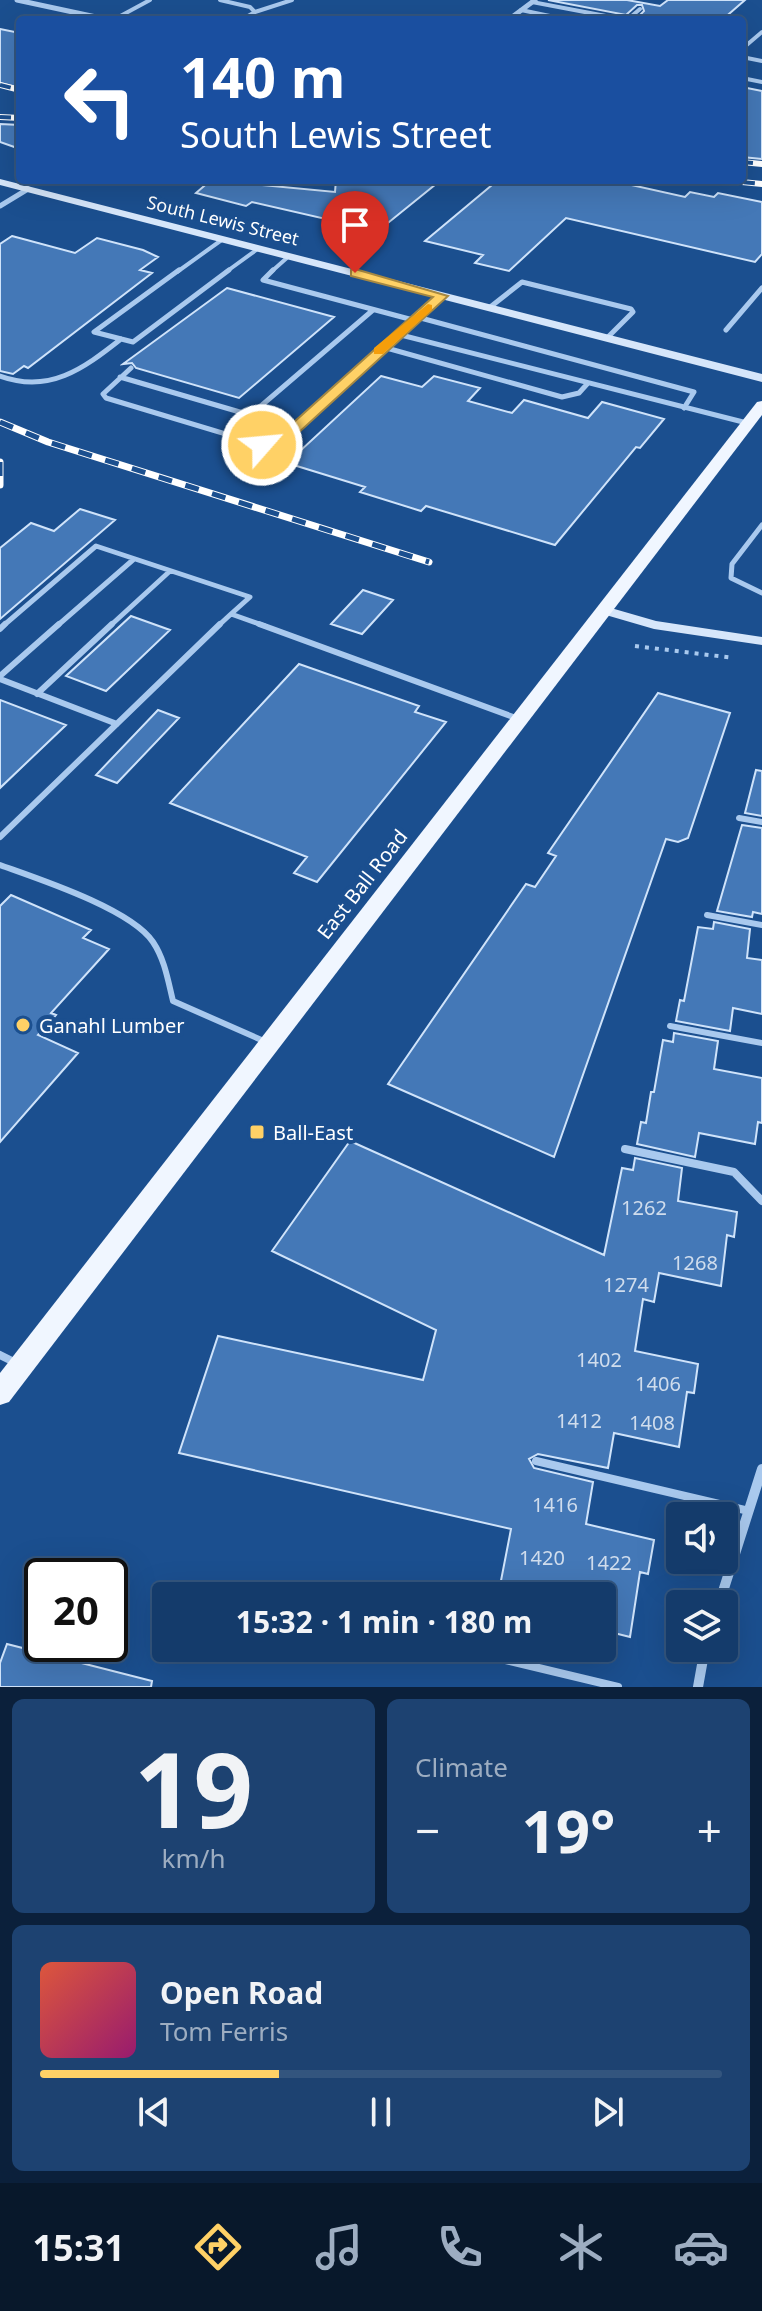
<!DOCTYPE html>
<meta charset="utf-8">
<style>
:root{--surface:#143b6b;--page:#1d4271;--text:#f1f3f6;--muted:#9dadc1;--line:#33557e;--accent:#ffd166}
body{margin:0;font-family:"Noto Sans",sans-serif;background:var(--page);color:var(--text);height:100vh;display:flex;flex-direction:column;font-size:30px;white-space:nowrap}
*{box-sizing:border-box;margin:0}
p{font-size:26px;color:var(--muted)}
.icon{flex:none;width:44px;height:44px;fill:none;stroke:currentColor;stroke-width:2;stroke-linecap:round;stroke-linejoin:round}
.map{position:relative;height:1687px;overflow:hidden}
.drawer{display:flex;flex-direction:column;gap:12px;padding:12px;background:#0b203b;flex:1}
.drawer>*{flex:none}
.banner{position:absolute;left:16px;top:16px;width:730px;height:168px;border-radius:8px;box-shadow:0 8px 32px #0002,0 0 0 2px var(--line);background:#1a4fa0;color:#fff;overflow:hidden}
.fabs{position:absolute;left:666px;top:1502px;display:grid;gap:16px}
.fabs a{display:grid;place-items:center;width:72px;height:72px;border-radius:8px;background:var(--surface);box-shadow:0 8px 32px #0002,0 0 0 2px var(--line);font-size:40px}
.speed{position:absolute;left:24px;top:1558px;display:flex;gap:16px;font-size:40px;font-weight:700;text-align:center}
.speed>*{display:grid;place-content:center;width:104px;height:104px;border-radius:50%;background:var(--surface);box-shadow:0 8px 32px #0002,0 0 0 2px var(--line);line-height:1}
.speed .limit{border:4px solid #111;border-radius:12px;background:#fff;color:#111}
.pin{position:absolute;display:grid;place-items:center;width:68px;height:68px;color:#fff;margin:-82px -34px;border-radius:50% 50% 50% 0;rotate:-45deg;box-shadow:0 0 8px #0007}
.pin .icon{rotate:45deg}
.me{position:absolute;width:88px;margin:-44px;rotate:63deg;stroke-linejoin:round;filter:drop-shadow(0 0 6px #0008)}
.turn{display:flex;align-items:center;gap:28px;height:168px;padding:0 32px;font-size:36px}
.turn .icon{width:104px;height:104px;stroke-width:2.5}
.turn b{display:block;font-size:56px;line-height:68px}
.big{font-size:60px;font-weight:700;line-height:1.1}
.drawer .tile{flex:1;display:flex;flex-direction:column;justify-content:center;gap:12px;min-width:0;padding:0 28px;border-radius:12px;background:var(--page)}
.drawer .dial{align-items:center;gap:0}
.dial b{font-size:104px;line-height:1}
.song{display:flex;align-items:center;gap:24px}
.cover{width:96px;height:96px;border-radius:12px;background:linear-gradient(135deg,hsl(10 70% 55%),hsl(320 70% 35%))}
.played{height:8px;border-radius:4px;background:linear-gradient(90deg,var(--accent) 35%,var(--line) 35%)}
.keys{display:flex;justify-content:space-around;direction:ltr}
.heat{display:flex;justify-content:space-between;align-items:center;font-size:44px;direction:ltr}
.drawer .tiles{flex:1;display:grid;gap:12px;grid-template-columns:1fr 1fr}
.tile:last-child{grid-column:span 2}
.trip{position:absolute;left:152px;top:1582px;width:464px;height:80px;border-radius:8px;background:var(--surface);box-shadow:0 8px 32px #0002,0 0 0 2px var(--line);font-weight:700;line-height:80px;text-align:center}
.dock{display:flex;height:128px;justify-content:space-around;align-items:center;background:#08182b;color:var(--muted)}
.dock .icon{width:56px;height:56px}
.dock .current{color:var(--accent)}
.dock b{font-size:36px;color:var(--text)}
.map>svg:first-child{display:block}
.building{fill:#4478b7;stroke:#cfe3fa;stroke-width:2}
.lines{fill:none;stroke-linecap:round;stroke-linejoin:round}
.path{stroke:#a9c9ee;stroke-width:4;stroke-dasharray:4 6;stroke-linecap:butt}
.lane-far3{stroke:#a9c9ee;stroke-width:4}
.lane-far2{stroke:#a9c9ee;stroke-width:5}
.lane-far1{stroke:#a9c9ee;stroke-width:6}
.lane{stroke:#a9c9ee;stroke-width:8}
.street-far1{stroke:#a9c9ee;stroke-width:5}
.street{stroke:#a9c9ee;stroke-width:10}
.secondary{fill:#d6e6fa;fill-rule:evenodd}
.primary{fill:#f0f6ff;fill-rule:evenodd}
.rail-far1-casing{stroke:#fff;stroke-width:6}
.rail-casing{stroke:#fff;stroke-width:7}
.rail-far1{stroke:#1b4f8f;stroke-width:4;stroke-dasharray:11;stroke-linecap:butt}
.rail{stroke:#1b4f8f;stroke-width:5;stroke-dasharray:14;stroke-linecap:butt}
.route{fill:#ffd166;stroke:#a68842;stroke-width:2}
.slow{fill:#f59e0b}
.poi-dot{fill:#ffd166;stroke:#1b4f8f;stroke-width:3}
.labels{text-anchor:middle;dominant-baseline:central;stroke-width:8;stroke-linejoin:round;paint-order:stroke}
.far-street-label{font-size:18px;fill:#fff;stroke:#1b4f8f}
.street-label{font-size:20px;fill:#fff;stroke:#1b4f8f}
.poi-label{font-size:20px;fill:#fff;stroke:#1b4f8f;text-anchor:start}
.near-number-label{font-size:20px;fill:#d0dded}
</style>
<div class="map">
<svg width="762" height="1687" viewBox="0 0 762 1687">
<rect width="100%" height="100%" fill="#1b4f8f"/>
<path class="building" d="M 548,0 L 627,0 L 660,6 L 668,0 L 745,0 L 722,20 L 635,20 L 644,11 L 642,5 L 637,5 L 626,15 Z
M 0,29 L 20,33 L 20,88 L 0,83 Z
M 742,87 L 762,91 L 762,159 L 742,157 Z
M 0,124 L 20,125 L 20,149 L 0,142 Z
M 211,180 L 335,192 L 336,180 L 441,180 L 378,231 L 252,202 L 246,206 L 196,193 Z
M 498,180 L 609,180 L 685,197 L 690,192 L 714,197 L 718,193 L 762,202 L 762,254 L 755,262 L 566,218 L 509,271 L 475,263 L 483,255 L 425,241 Z
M 12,236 L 75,253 L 97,238 L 143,250 L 158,257 L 140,270 L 152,273 L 28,368 L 24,366 L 13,374 L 0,371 L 0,244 Z
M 227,288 L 334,317 L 239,398 L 136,368 L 132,363 L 123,364 Z
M 381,376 L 422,387 L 434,376 L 480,388 L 468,401 L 512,413 L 524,400 L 588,418 L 602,402 L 664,419 L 640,448 L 636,447 L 555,545 L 426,506 L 421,511 L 360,492 L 365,487 L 287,463 Z
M 80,509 L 115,520 L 0,619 L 0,548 L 31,523 L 54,531 Z
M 363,590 L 393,600 L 362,634 L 331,624 Z
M 131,616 L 170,630 L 106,691 L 66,676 Z
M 299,664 L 419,706 L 415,712 L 446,722 L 317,882 L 294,873 L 307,857 L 170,803 Z
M 658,693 L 730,713 L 688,838 L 678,842 L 666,839 L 554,1157 L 388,1084 L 526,884 L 535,887 L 556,856 L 548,853 Z
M 0,700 L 66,725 L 0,788 Z
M 158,710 L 179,718 L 117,783 L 96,775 Z
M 756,770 L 762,771 L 762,816 L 745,813 Z
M 742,825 L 762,828 L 762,914 L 753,912 L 752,917 L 717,911 Z
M 11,895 L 91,930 L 83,938 L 109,949 L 51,1013 L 56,1015 L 38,1035 L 78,1053 L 0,1142 L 0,906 Z
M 714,922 L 750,929 L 747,958 L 762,960 L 762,1014 L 733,1008 L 730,1031 L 676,1021 L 680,1000 L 684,1001 L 698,927 L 713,929 Z
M 674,1033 L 718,1041 L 714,1069 L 762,1078 L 762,1123 L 758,1122 L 755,1144 L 699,1133 L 695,1157 L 637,1144 L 641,1122 L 646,1123 L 651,1092 L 654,1092 L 663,1040 L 673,1042 Z
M 350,1141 L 604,1255 L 622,1168 L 633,1170 L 635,1158 L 682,1168 L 678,1201 L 737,1212 L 734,1237 L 727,1235 L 721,1286 L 659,1273 L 654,1302 L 643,1299 L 635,1351 L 698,1364 L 694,1393 L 687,1392 L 679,1447 L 614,1433 L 608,1468 L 538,1454 L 529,1459 L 534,1468 L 593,1482 L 586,1524 L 654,1540 L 648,1574 L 640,1572 L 630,1637 L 602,1630 L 602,1596 L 498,1596 L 511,1529 L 179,1453 L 218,1336 L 423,1380 L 436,1330 L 272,1251 Z
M 7,1644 L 152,1681 L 151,1687 L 0,1687 L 0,1663 Z"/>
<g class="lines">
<path class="path" d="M 635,646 L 734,658"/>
<path class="lane-far3" d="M 220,0 L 250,7 L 255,12 L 241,20
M 532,2 L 627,20 L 640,9
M 521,10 L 569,20
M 255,12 L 292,0
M 113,20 L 150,0
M 742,49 L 762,32
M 742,57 L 762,61
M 742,78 L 762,82
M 177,272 L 223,239
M 226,272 L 259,248
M 271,272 L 289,256"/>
<path class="lane-far2" d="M 179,270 L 94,332 L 133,342 L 229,270
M 273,270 L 263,280 L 413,320
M 489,308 L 522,282 L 631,309 L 633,312 L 607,338
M 417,317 L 694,392 L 684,408
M 726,330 L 762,288
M 397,334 L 747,423
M 383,347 L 562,397 L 579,393 L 588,383
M 131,368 L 103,394 L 106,398 L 262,445 L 276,445 L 442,296
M 0,376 C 49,394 83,369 121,339
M 120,377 L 250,415
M 227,435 L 373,310
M 762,525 L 732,564 L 731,578 L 762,593
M 3,626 L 96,546 L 250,597 L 231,614 L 265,626
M 57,626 L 134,559
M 110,626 L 170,571
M 218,626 L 231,614"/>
<path class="lane-far1" d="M 259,624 L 516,718
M 0,629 L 5,624
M 0,676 L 59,624
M 0,679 L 117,724
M 37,694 L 112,624
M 739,818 L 762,822
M 0,837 L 220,624
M 0,865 C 39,879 131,909 153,942 C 165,960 168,981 173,1001 L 266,1042
M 707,915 L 762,925
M 670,1026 L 762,1043"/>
<path class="lane" d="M 625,1149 L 734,1172 L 762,1201
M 0,1355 L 14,1362
M 536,1461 L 749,1511
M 489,1656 L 618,1687"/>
<path class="street-far1" d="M 17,0 L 110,20
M 508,20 L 535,0
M 0,206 L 28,189"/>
<path class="street" d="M 719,1604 L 762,1469
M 698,1687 L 705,1648"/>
<path class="secondary" d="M 0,179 L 762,374 L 762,382 L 0,185 Z
M 604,606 L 656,621 L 762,637 L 762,645 L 654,629 L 599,613 L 597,610 L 599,607 Z"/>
<path class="primary" d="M 762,401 L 762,415 L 9,1402 L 0,1405 L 0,1373 L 757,402 Z"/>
<defs>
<path id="rail-far1" d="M 0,85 L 20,90
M 0,117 L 20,118
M 742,162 L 762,164
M 722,180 L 762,184"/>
<path id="rail" d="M 0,422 L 48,442 L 429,562
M 0,462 L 0,485"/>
</defs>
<use href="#rail-far1" class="rail-far1-casing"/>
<use href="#rail" class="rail-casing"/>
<use href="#rail-far1" class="rail-far1"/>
<use href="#rail" class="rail"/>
</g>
<path class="route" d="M 355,269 L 448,296 L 284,446 L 270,451 L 257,448 L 257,442 L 274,440 L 433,297 L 351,276 L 351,270 Z"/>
<path class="slow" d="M 428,304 L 432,305 L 432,310 L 383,354 L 374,354 L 374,348 Z"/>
<g class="poi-dot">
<circle cx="23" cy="1025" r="8"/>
<rect x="249" y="1124" width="16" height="16" rx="4"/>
</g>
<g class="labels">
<g class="far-street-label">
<text transform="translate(223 220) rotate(14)">South Lewis Street</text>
</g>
<g class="street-label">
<text transform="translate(362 884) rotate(-52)">East Ball Road</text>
</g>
<g class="poi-label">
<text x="39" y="1025">Ganahl Lumber</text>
<text x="273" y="1132">Ball-East</text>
</g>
<g class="near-number-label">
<text x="644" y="1207">1262</text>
<text x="695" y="1262">1268</text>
<text x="626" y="1284">1274</text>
<text x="599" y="1359">1402</text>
<text x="658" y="1383">1406</text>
<text x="579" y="1420">1412</text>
<text x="652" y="1422">1408</text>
<text x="555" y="1504">1416</text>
<text x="542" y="1557">1420</text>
<text x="609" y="1562">1422</text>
</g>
</g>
</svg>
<div class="fabs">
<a><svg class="icon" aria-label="sound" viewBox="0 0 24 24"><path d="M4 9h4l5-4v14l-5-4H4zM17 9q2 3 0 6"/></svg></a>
<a><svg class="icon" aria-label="layers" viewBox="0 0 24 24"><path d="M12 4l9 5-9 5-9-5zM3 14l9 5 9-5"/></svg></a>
</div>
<div class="speed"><div class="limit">20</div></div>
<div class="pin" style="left:355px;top:273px;background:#d93025"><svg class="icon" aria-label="arrive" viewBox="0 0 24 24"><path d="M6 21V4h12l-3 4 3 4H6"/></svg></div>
<svg class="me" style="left:262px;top:445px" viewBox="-20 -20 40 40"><circle r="17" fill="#ffd166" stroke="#fff" stroke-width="3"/><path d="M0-11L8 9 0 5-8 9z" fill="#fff"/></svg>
<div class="trip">15:32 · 1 min · 180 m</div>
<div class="banner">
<div class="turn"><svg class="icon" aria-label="left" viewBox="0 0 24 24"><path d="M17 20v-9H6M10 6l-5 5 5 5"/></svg><div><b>140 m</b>South Lewis Street</div></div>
</div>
</div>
<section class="drawer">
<div class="tiles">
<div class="tile dial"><b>19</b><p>km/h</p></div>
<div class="tile"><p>Climate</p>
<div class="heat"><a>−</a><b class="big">19°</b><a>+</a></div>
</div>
<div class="tile">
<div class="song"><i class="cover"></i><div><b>Open Road</b><p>Tom Ferris</p></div></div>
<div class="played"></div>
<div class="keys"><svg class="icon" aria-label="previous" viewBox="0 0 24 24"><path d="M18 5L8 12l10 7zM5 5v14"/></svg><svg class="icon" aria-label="pause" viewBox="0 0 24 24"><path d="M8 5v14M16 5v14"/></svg><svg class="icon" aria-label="next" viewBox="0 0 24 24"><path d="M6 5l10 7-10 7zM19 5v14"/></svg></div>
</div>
</div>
</section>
<nav class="dock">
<b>15:31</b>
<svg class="icon current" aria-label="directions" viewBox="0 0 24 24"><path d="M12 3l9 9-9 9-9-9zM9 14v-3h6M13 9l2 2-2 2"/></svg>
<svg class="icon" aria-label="music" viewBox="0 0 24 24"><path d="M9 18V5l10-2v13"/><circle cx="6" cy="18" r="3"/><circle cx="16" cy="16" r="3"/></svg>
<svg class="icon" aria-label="phone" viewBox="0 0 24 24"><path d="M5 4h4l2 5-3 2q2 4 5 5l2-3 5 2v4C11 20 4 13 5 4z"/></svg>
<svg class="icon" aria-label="climate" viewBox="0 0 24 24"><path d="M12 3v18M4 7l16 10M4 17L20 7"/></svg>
<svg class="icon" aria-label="car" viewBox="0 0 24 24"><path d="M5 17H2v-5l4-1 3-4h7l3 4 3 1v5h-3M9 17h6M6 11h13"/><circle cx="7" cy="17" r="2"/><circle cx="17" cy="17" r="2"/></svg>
</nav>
